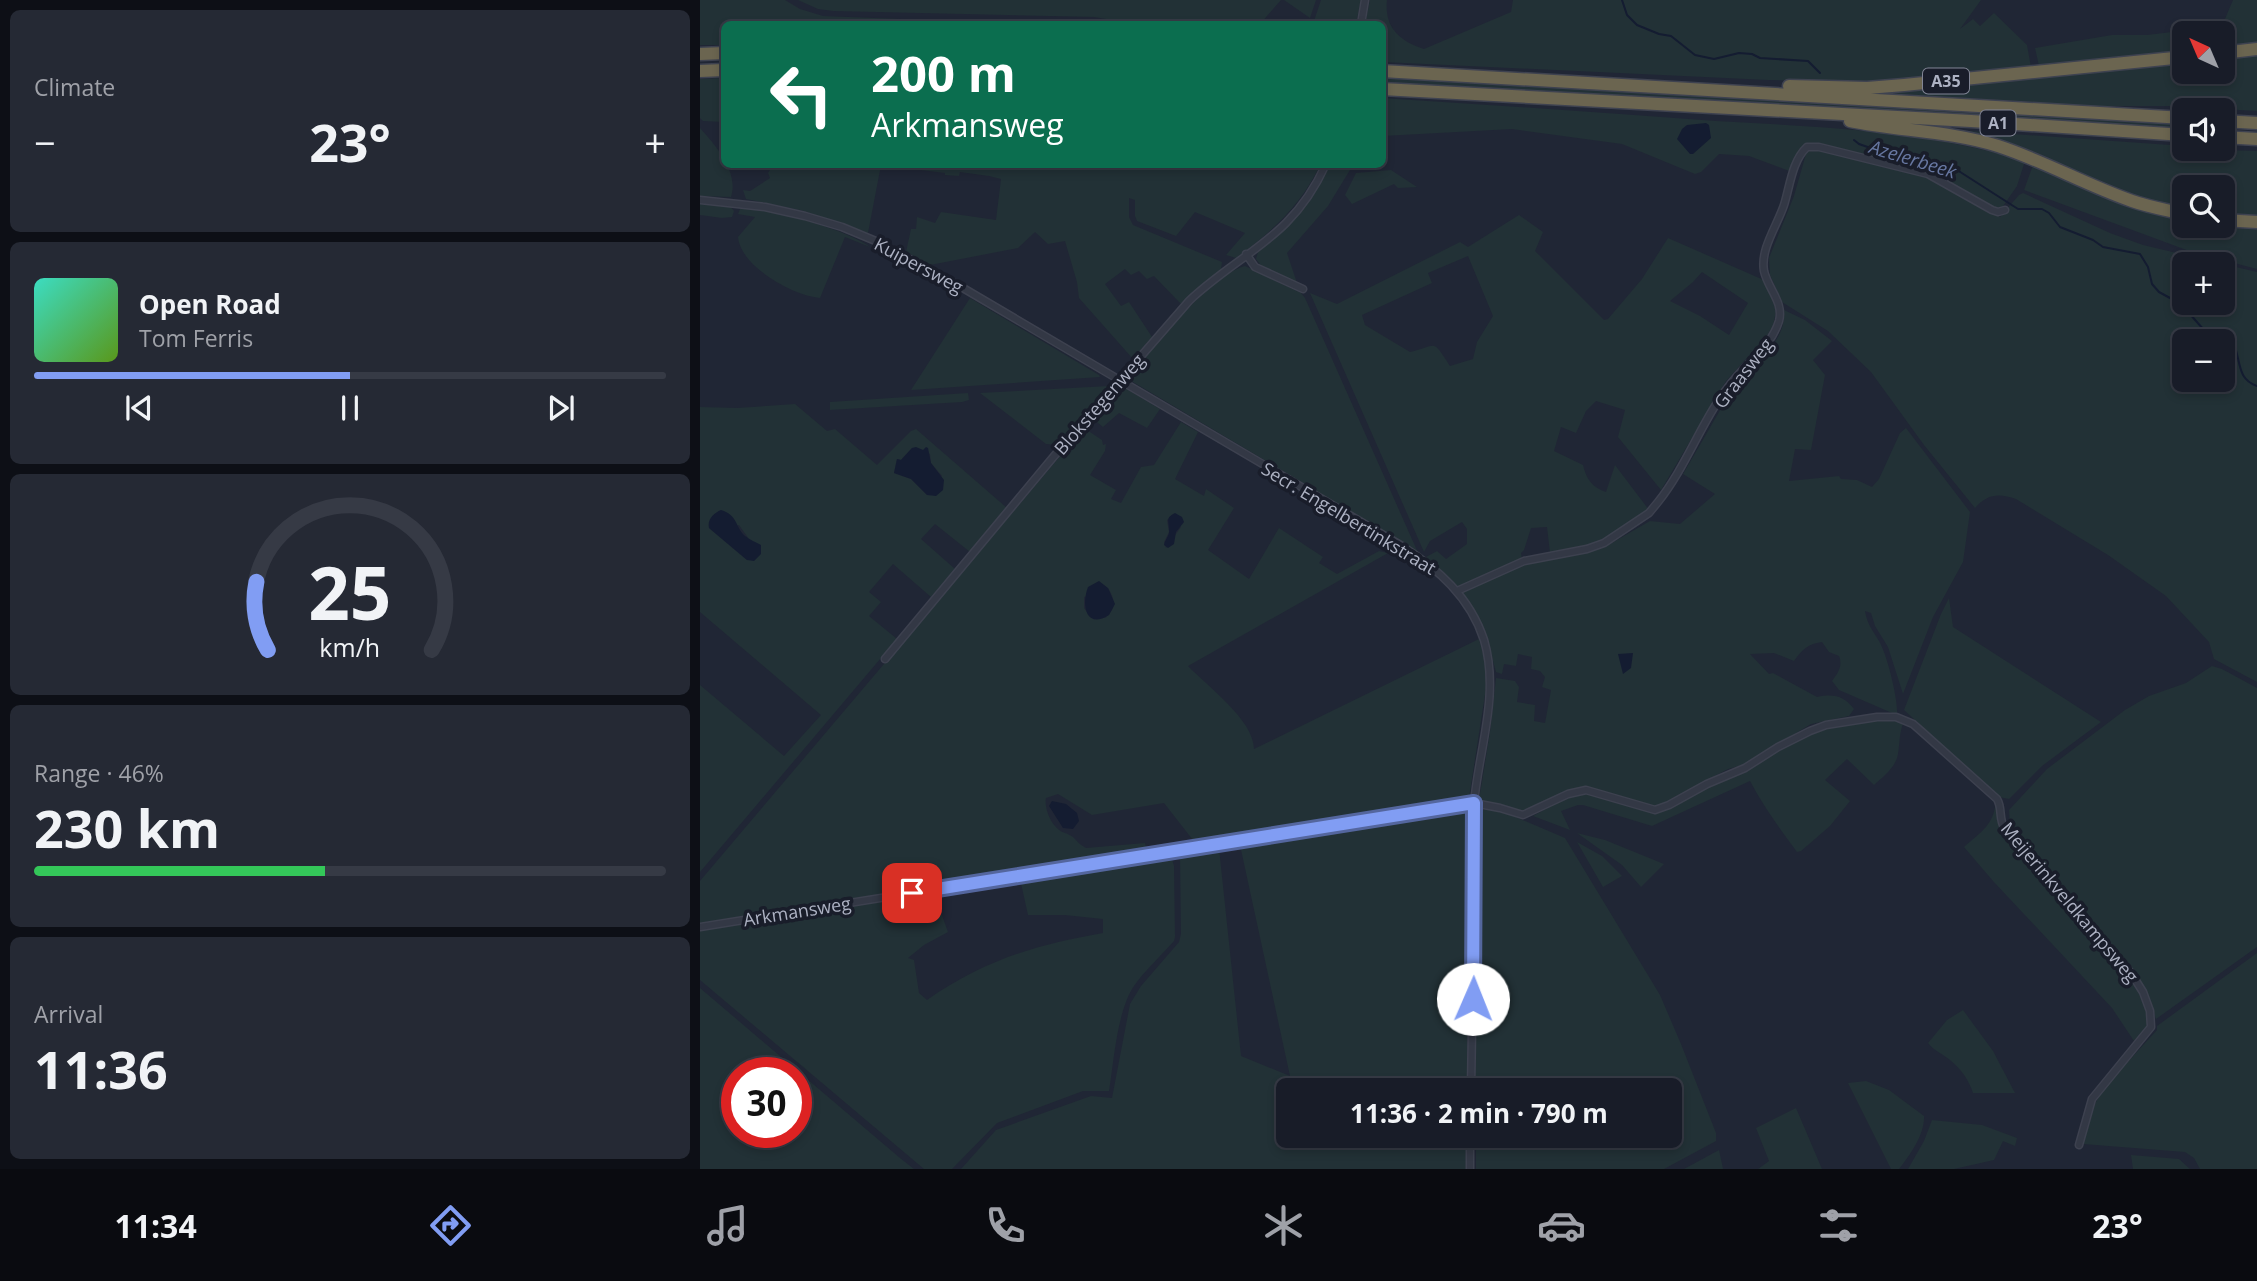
<!DOCTYPE html>
<meta charset="utf-8">
<style>
:root{--surface:#181c28;--page:#252934;--text:#f1f3f6;--muted:#9fa1a8;--line:#363a45;--accent:#819df3}
body{margin:0;font-family:"Open Sans",sans-serif;background:var(--page);color:var(--text);height:100vh;display:flex;flex-direction:column;font-size:26px;white-space:nowrap}
*{box-sizing:border-box;margin:0}
p{font-size:23px;color:var(--muted)}
.icon{flex:none;width:38px;height:38px;fill:none;stroke:currentColor;stroke-width:2;stroke-linecap:round;stroke-linejoin:round}
.map{position:relative;flex:1;overflow:hidden}
.drawer{display:flex;flex-direction:column;gap:10px;padding:10px;background:#0d0f16;width:700px}
.drawer>*{flex:none}
.guide{position:absolute;left:21px;top:21px;width:665px;height:147px;border-radius:10px;box-shadow:0 4px 10px #0003,0 0 0 2px var(--line);background:#0b6e4f;color:#fff;overflow:hidden}
.needle{width:46px;rotate:316deg}
.controls{position:absolute;left:1472px;top:21px;display:grid;gap:14px}
.controls a{display:grid;place-items:center;width:63px;height:63px;border-radius:10px;background:var(--surface);box-shadow:0 4px 10px #0003,0 0 0 2px var(--line);font-size:35px}
.speed{position:absolute;left:21px;top:1057px;display:flex;gap:14px;font-size:35px;font-weight:700;text-align:center}
.speed>*{display:grid;place-content:center;width:91px;height:91px;border-radius:50%;background:var(--surface);box-shadow:0 4px 10px #0003,0 0 0 2px var(--line);line-height:1}
.speed .limit{border:10px solid #d22;background:#fff;color:#111}
.pin{position:absolute;display:grid;place-items:center;width:60px;height:60px;color:#fff;margin:-30px;border-radius:14px;box-shadow:0 4px 10px #0006}
.me{position:absolute;width:77px;margin:-38px;rotate:1deg;stroke-linejoin:round;filter:drop-shadow(0 0 5px #0008)}
.turn{display:flex;align-items:center;gap:24px;height:147px;padding:0 35px;font-size:32px}
.turn .icon{width:91px;height:91px;stroke-width:2.5}
.turn b{display:block;font-size:49px;line-height:60px}
.big{font-size:52px;font-weight:700;line-height:1.1}
.drawer .card{flex:1;display:flex;flex-direction:column;justify-content:center;gap:10px;min-width:0;padding:0 24px;border-radius:10px;background:var(--page)}
.drawer .dial{align-items:center;gap:0}
.dial svg{height:182px;overflow:visible;fill:none;stroke:var(--line);stroke-width:7;stroke-linecap:round;text-anchor:middle}
.dial text{fill:var(--text);stroke:none}
.song{display:flex;align-items:center;gap:21px}
.cover{width:84px;height:84px;border-radius:10px;background:linear-gradient(135deg,hsl(170 70% 55%),hsl(90 70% 35%))}
.played{height:7px;border-radius:4px;background:linear-gradient(90deg,var(--accent) 50%,var(--line) 50%)}
.keys{display:flex;justify-content:space-around;direction:ltr}
.heat{display:flex;justify-content:space-between;align-items:center;font-size:38px;direction:ltr}
.charge{height:10px;border-radius:5px;background:linear-gradient(90deg,#34c759 46%,var(--line) 0)}
.trip{position:absolute;left:576px;top:1078px;width:406px;height:70px;border-radius:10px;background:var(--surface);box-shadow:0 4px 10px #0003,0 0 0 2px var(--line);font-weight:700;line-height:70px;text-align:center}
.dock{display:flex;height:112px;justify-content:space-around;align-items:center;background:#0a0b10;color:var(--muted)}
.dock .icon{width:49px;height:49px}
.dock .current{color:var(--accent)}
.dock b{font-size:32px;color:var(--text)}
main{display:flex;flex:1;min-height:0}
.map>svg:first-child{display:block}
.green{fill:#223136;fill-rule:evenodd}
.water{fill:#141c31}
.lines{fill:none;stroke-linecap:round;stroke-linejoin:round}
.stream{stroke:#141c31;stroke-width:2}
.street-casing{stroke:#3d414f;stroke-width:9}
.highway-casing{stroke:#3e4250;stroke-width:15}
.street{stroke:#333845;stroke-width:6}
.highway{stroke:#6b6550;stroke-width:12}
.route-casing{stroke:#54669e;stroke-width:18}
.route{stroke:#819df3;stroke-width:12}
.labels{text-anchor:middle;dominant-baseline:central;stroke-width:7;stroke-linejoin:round;paint-order:stroke}
.shield{fill:#191d2a;stroke:#818595;stroke-width:2}
.shield-label{font-size:16px;font-weight:bold;fill:#adb2c3}
.street-label{font-size:18px;fill:#adb2c3;stroke:#191d2a}
.water-label{font-size:19px;font-style:italic;fill:#6777a1;stroke:#191d2a}
</style>
<main>
<section class="drawer">
<div class="card"><p>Climate</p>
<div class="heat"><a>−</a><b class="big">23°</b><a>+</a></div>
</div>
<div class="card">
<div class="song"><i class="cover"></i><div><b>Open Road</b><p>Tom Ferris</p></div></div>
<div class="played"></div>
<div class="keys"><svg class="icon" aria-label="previous" viewBox="0 0 24 24"><path d="M18 5L8 12l10 7zM5 5v14"/></svg><svg class="icon" aria-label="pause" viewBox="0 0 24 24"><path d="M8 5v14M16 5v14"/></svg><svg class="icon" aria-label="next" viewBox="0 0 24 24"><path d="M6 5l10 7-10 7zM19 5v14"/></svg></div>
</div>
<div class="card dial"><svg viewBox="0 0 100 80">
<path d="M14 69A42 42 0 1 1 86 69"/>
<path d="M14 69A42 42 0 0 1 9 39" stroke="#819df3"/>
<text x="50" y="56" font-size="32" font-weight="700">25</text>
<text x="50" y="72" font-size="11">km/h</text>
</svg></div>
<div class="card"><p>Range · 46%</p><b class="big">230 km</b><div class="charge"></div></div>
<div class="card"><p>Arrival</p><b class="big">11:36</b></div>
</section>
<div class="map">
<svg width="1557" height="1169" viewBox="0 0 1557 1169">
<rect width="100%" height="100%" fill="#202635"/>
<path class="green" d="M 0,0 L 85,0 L 100,9 L 123,16 L 331,24 L 24,24 L 24,45 L 0,45 Z
M 98,0 L 581,0 L 560,24 L 405,24 L 412,20 L 394,17 L 133,11 L 118,9 Z
M 584,0 L 616,0 L 610,18 Z
M 621,0 L 661,0 L 656,24 L 613,24 Z
M 670,0 L 687,0 C 684,27 699,41 724,49 L 811,12 L 813,0 L 1281,0 L 1260,29 L 1273,19 L 1280,26 L 1294,13 L 1327,45 L 1331,67 L 1168,82 L 1068,80 L 683,62 L 682,24 L 665,24 Z
M 1533,0 L 1557,0 L 1557,44 L 1523,47 L 1522,33 L 1484,33 L 1484,52 L 1339,66 L 1335,48 L 1412,35 L 1447,35 L 1522,26 Z
M 1557,52 L 1557,111 L 1468,106 L 1395,106 L 1167,92 L 1484,60 L 1484,72 L 1522,72 L 1523,56 Z
M 682,76 L 1484,123 L 1484,131 L 683,84 Z
M 24,78 L 24,122 L 3,121 L 0,118 L 0,79 Z
M 682,98 C 794,105 905,113 1016,121 C 1120,127 1224,130 1325,161 L 1317,186 L 1299,212 L 1229,172 L 1109,143 L 1099,150 L 1092,172 L 1049,156 L 1019,154 L 1001,172 L 995,174 L 922,144 L 812,129 L 683,136 Z
M 1198,126 L 1484,146 L 1484,149 L 1557,151 L 1557,219 L 1523,217 L 1522,187 L 1484,187 L 1484,212 L 1454,206 L 1343,159 Z
M 0,128 C 16,146 39,172 31,197 L 0,196 Z
M 1108,147 L 1230,178 L 1300,217 L 1319,195 L 1323,193 L 1410,233 L 1443,245 L 1557,272 L 1557,682 L 1514,659 L 1509,642 L 1466,596 L 1408,555 L 1316,499 C 1299,493 1287,494 1275,508 L 1224,445 L 1171,372 L 1128,331 L 1082,302 L 1070,275 L 1069,258 L 1094,196 ZM 1484,264 L 1522,264 L 1522,303 L 1484,303 ZM 1484,341 L 1522,341 L 1522,380 L 1484,380 Z
M 71,164 L 620,165 C 602,204 572,232 536,258 L 526,255 L 545,233 L 495,212 L 476,236 L 437,221 L 435,216 L 435,200 L 429,198 L 429,217 L 433,225 L 522,262 L 521,269 L 481,304 L 454,276 L 447,279 L 439,271 L 431,275 L 425,269 L 405,284 L 421,306 L 429,302 L 452,337 L 433,359 L 379,298 L 377,282 L 365,241 L 348,244 L 335,232 L 318,248 L 230,265 L 206,252 L 211,229 L 216,229 L 217,217 L 235,223 L 241,212 L 296,220 L 301,179 L 289,176 L 260,172 L 259,176 L 245,175 L 245,173 L 181,165 L 168,233 L 104,211 L 46,199 L 43,190 L 50,191 L 70,178 L 68,173 L 70,170 Z
M 630,165 L 653,165 L 628,206 L 587,253 L 597,283 L 563,268 L 556,259 L 558,252 C 592,223 610,204 630,165 Z
M 1333,165 L 1427,207 L 1484,222 L 1484,226 L 1557,229 L 1557,269 L 1492,252 L 1324,190 Z
M 691,170 L 717,187 L 698,188 L 694,184 L 652,204 L 645,195 L 656,173 Z
M 0,204 L 30,206 L 34,211 L 32,217 L 22,218 L 0,215 Z
M 40,209 C 66,205 149,231 170,247 L 145,237 L 120,298 C 93,296 40,266 38,237 L 55,217 L 38,214 Z
M 819,215 L 843,232 L 835,251 L 904,320 L 908,319 L 942,279 L 968,238 L 1066,281 L 1076,311 L 1073,326 L 1066,337 L 1026,381 L 961,490 L 918,437 L 925,410 L 896,401 L 886,411 L 876,433 L 861,427 L 854,451 L 883,465 C 886,479 893,488 906,492 L 915,465 L 949,510 L 909,538 L 895,544 L 850,553 L 847,527 L 831,528 L 824,550 L 821,553 L 822,559 L 757,588 L 726,557 L 737,551 L 746,559 L 767,544 L 767,529 L 762,522 L 730,541 L 724,552 L 610,293 L 637,304 L 760,242 L 768,247 ZM 768,256 L 793,316 L 777,342 L 773,359 L 750,366 C 731,337 738,346 710,352 L 665,325 L 662,315 L 732,283 L 728,273 ZM 1002,272 L 1048,303 L 1029,335 L 1000,316 L 970,301 L 993,282 Z
M 545,266 L 601,293 L 605,298 L 719,555 L 615,490 L 428,379 C 453,349 509,275 545,266 Z
M 270,298 L 399,375 L 400,377 L 211,390 Z
M 1084,310 L 1105,320 L 1132,341 L 1113,360 L 1125,375 L 1111,450 L 1095,449 L 1089,481 L 1139,476 L 1141,479 L 1157,480 L 1172,487 L 1179,479 L 1200,433 L 1206,428 L 1270,512 L 1263,562 L 1233,617 L 1203,694 L 1188,647 L 1175,626 L 1171,613 L 1165,611 C 1167,624 1173,631 1179,641 C 1187,654 1198,699 1197,713 L 1192,713 L 1139,690 L 1132,681 C 1138,673 1143,666 1139,656 L 1129,652 L 1122,642 C 1107,644 1102,650 1094,661 L 1074,653 L 1050,654 L 1069,674 L 1073,673 L 1117,697 C 1133,694 1143,695 1154,709 L 1149,716 L 1111,724 L 1043,765 L 1028,769 L 956,807 L 886,787 L 868,792 L 824,811 L 779,800 L 790,732 L 796,678 L 815,681 L 819,687 L 817,702 L 835,705 L 834,721 L 845,723 L 851,690 L 842,687 L 845,677 L 840,671 L 831,669 L 832,657 L 818,654 L 816,666 L 804,664 L 802,674 L 796,672 C 789,642 776,618 760,592 L 814,567 L 895,550 L 910,544 L 950,521 L 980,524 L 1015,494 L 983,474 C 1000,446 1015,417 1033,390 C 1050,364 1087,345 1084,310 Z
M 409,386 L 359,445 L 346,444 L 280,393 Z
M 417,386 L 427,389 L 460,409 L 447,428 L 419,413 L 403,427 L 392,418 Z
M 268,393 L 269,400 L 262,402 L 130,410 L 130,402 Z
M 95,404 L 127,431 L 135,429 L 177,465 L 211,431 L 216,429 L 307,508 L 270,552 L 235,524 L 221,539 L 255,569 L 231,597 L 193,564 L 169,592 L 181,602 L 169,616 L 197,639 L 0,872 L 0,685 L 84,756 L 121,715 L 0,612 L 0,407 L 37,408 ZM 212,448 L 223,450 L 230,454 L 231,463 L 242,476 L 227,495 L 211,479 L 194,473 L 197,459 L 201,460 ZM 39,525 L 49,539 L 47,560 L 9,528 Z
M 481,422 L 498,432 L 475,479 L 504,496 L 506,489 L 534,508 L 508,550 L 549,579 L 579,528 L 623,557 L 619,563 L 637,574 L 679,551 L 688,553 L 488,666 C 507,686 554,720 554,749 L 779,639 L 785,661 L 787,682 L 769,798 L 765,801 L 496,844 L 464,803 L 392,815 L 358,794 L 346,798 C 344,807 350,823 358,829 C 362,833 368,833 373,837 C 377,841 380,845 386,848 L 445,843 L 447,852 L 0,923 L 0,881 L 384,428 L 402,440 L 403,445 L 406,444 L 405,451 L 390,475 L 416,490 L 411,499 L 421,503 L 441,467 L 454,465 ZM 472,515 L 481,527 L 466,548 L 464,542 L 469,532 L 467,520 ZM 408,588 C 415,599 417,609 405,618 L 391,618 L 384,608 L 384,597 Z
M 1249,598 L 1253,627 L 1401,722 L 1342,766 L 1309,799 L 1299,797 L 1204,710 L 1241,614 Z
M 1512,666 L 1522,669 L 1557,688 L 1557,947 L 1456,1019 L 1439,979 L 1319,840 L 1310,827 L 1309,810 L 1347,769 L 1425,710 L 1449,696 L 1486,683 Z
M 1179,718 L 1204,721 C 1199,733 1200,742 1198,754 C 1196,767 1183,777 1174,785 L 1147,759 L 1125,780 L 1150,801 L 1130,826 L 1101,851 L 1097,852 C 1080,829 1063,806 1050,781 L 952,826 L 883,805 L 878,805 L 861,811 L 870,830 L 833,816 L 870,796 L 889,792 L 946,811 L 957,811 L 1091,742 L 1124,728 Z
M 1296,800 L 1298,806 L 1299,822 L 1435,983 L 1451,1024 L 1434,1041 L 1412,1008 L 1293,881 L 1264,847 C 1282,831 1294,825 1296,800 Z
M 769,808 L 767,1090 L 588,1090 L 588,1136 L 767,1136 L 766,1169 L 261,1169 L 296,1130 L 391,1096 L 412,1098 L 430,1004 L 441,986 L 479,942 L 481,934 L 480,854 L 519,848 L 541,1056 L 590,1076 L 540,845 Z
M 778,809 L 792,810 L 811,815 L 865,838 L 960,995 L 981,1044 L 1016,1133 L 1016,1141 L 964,1169 L 776,1169 L 776,1136 L 970,1136 L 970,1090 L 775,1090 Z
M 877,833 L 905,840 L 964,864 L 941,887 L 922,865 Z
M 877,842 L 902,856 L 922,876 L 903,887 Z
M 471,855 L 474,866 L 475,937 L 474,941 C 461,956 445,970 434,986 C 417,1011 414,1061 409,1091 L 383,1091 L 297,1123 L 252,1169 L 224,1169 L 0,980 L 0,930 L 234,893 L 248,932 L 224,945 L 208,958 L 214,960 L 219,993 L 227,1000 C 285,960 335,945 403,933 L 403,919 L 365,915 L 328,915 L 320,879 Z
M 1557,953 L 1557,1169 L 1500,1169 L 1494,1158 L 1485,1152 L 1383,1144 L 1395,1104 L 1402,1090 L 1457,1030 L 1457,1026 Z
M 0,988 L 200,1158 L 214,1169 L 0,1169 ZM 37,1073 L 96,1073 L 96,1132 L 37,1132 Z
M 1263,1010 L 1293,1051 L 1315,1093 L 1273,1093 C 1269,1080 1261,1069 1250,1060 C 1243,1054 1234,1051 1228,1043 L 1247,1020 Z
M 1166,1081 L 1189,1090 L 1224,1116 C 1225,1134 1210,1155 1199,1169 L 1191,1169 L 1148,1083 Z
M 1096,1108 L 1122,1169 L 1058,1169 L 1069,1161 L 1056,1128 Z
M 1232,1120 L 1282,1125 L 1317,1138 L 1315,1146 L 1303,1141 L 1294,1160 L 1254,1169 L 1208,1169 L 1224,1141 Z
M 1019,1150 L 1023,1169 L 984,1169 Z
M 1431,1155 L 1479,1159 L 1490,1169 L 1433,1169 Z"/>
<path class="water" d="M 1006,123 L 1009,125 L 1011,138 L 993,154 L 990,154 L 977,139 L 982,129 L 987,125 Z
M 216,447 L 223,450 L 226,447 L 228,448 L 231,463 L 244,480 L 243,490 L 236,496 L 227,495 L 211,479 L 194,473 L 197,459 L 201,460 L 212,448 Z
M 21,510 C 38,515 35,527 45,536 C 50,540 56,542 61,545 L 61,554 L 54,561 L 47,560 L 9,528 C 7,519 14,513 21,510 Z
M 475,513 L 482,517 L 484,522 L 476,532 L 474,544 L 468,548 L 464,545 C 465,540 470,535 469,530 C 469,521 465,518 475,513 Z
M 399,581 L 408,588 L 415,604 L 409,615 C 386,630 381,605 388,587 Z
M 933,653 L 931,668 L 923,674 L 918,654 Z
M 352,801 L 366,804 L 377,813 L 379,821 L 373,829 L 363,828 L 349,806 Z"/>
<g class="lines">
<path class="stream" d="M 922,0 L 927,15 L 937,25 L 959,34 L 971,36 L 995,55 L 1014,59 L 1039,53 L 1052,54 L 1060,58 L 1108,61 L 1120,73
M 1154,140 L 1159,144 L 1182,152 L 1254,168 L 1318,209 L 1342,209 L 1349,213 L 1360,227 L 1393,240 L 1403,247 L 1440,254 L 1448,267 L 1452,284 L 1459,292 L 1481,304 L 1504,330 L 1532,340 C 1542,359 1535,378 1557,386"/>
<defs>
<path id="street" d="M 661,24 L 665,0
M 0,200 L 65,207 L 105,216 L 142,227 L 178,242 L 263,288 L 702,546 C 738,569 770,597 784,640 C 800,694 779,749 774,803 C 771,836 774,871 774,904 C 773,966 772,1028 771,1090
M 546,254 L 555,267 L 603,289
M 757,591 L 824,561 L 887,549 L 904,543 L 949,513 L 958,502 C 989,463 1004,413 1037,376 C 1052,359 1072,344 1079,321 C 1084,302 1068,289 1064,271 C 1060,249 1077,226 1084,205 C 1090,186 1092,161 1107,147 L 1119,147 L 1228,174 L 1292,210 L 1298,212 L 1305,210
M 185,659 L 355,455 L 489,301 C 519,272 558,251 586,223 C 603,206 616,186 626,164
M 0,927 L 774,803 L 800,808 L 823,815 L 868,794 L 886,790 L 955,810 L 969,805 L 1007,784 L 1045,768 L 1078,747 L 1110,731 L 1126,725 L 1177,717 L 1196,717 L 1213,724 L 1221,731 L 1297,799 C 1303,809 1298,819 1305,829 L 1431,973 L 1443,992 L 1450,1011 L 1451,1027 L 1392,1099 L 1379,1145
M 770,1169 L 770,1136"/>
<path id="highway" d="M 1522,53 L 1557,49
M 0,54 L 24,53
M 0,71 L 24,70
M 682,71 L 1484,118
M 1089,86 L 1167,88 L 1204,85 L 1484,57
M 682,89 L 1271,121 L 1484,135
M 1150,121 C 1199,131 1250,131 1298,146 C 1344,161 1386,185 1432,201 C 1449,207 1467,210 1484,214
M 1522,121 L 1557,123
M 1522,137 L 1557,139
M 1522,220 L 1557,222"/>
</defs>
<use href="#street" class="street-casing"/>
<use href="#highway" class="highway-casing"/>
<use href="#street" class="street"/>
<use href="#highway" class="highway"/>
</g>
<g class="lines">
<defs>
<path id="route" d="M 212,893 L 774,803 L 773,999"/>
</defs>
<use href="#route" class="route-casing"/>
<use href="#route" class="route"/>
</g>
<g class="labels">
<g class="shield">
<rect x="1223" y="68.5" width="46" height="25" rx="5"/>
<rect x="1280.5" y="110.5" width="35" height="25" rx="5"/>
</g>
<g class="shield-label">
<text x="1246" y="81">A35</text>
<text x="1298" y="123">A1</text>
</g>
<g class="street-label">
<text transform="translate(219 265) rotate(28)">Kuipersweg</text>
<text transform="translate(1043 373) rotate(-52)">Graasweg</text>
<text transform="translate(399 404) rotate(-49)">Blokstegenweg</text>
<text transform="translate(649 518) rotate(31)">Secr. Engelbertinkstraat</text>
<text transform="translate(1370 902) rotate(50)">Meijerinkveldkampsweg</text>
<text transform="translate(97 911) rotate(-9)">Arkmansweg</text>
</g>
<g class="water-label">
<text transform="translate(1213 159) rotate(17)">Azelerbeek</text>
</g>
</g>
</svg>
<div class="controls">
<a><svg class="needle" viewBox="-14 -14 28 28"><path d="M0-13l5 13h-10z" fill="#e53935"/><path d="M0 13l5-13h-10z" fill="#9fa1a8"/></svg></a>
<a><svg class="icon" aria-label="sound" viewBox="0 0 24 24"><path d="M4 9h4l5-4v14l-5-4H4zM17 9q2 3 0 6"/></svg></a>
<a><svg class="icon" aria-label="search" viewBox="0 0 24 24"><circle cx="10" cy="10" r="6"/><path d="M15 15l6 6"/></svg></a>
<a>+</a>
<a>−</a>
</div>
<div class="speed"><div class="limit">30</div></div>
<div class="pin" style="left:212px;top:893px;background:#d93025"><svg class="icon" aria-label="arrive" viewBox="0 0 24 24"><path d="M6 21V4h12l-3 4 3 4H6"/></svg></div>
<svg class="me" style="left:773px;top:999px" viewBox="-20 -20 40 40"><circle r="19" fill="#fff"/><path d="M0-13L10 11 0 6-10 11z" fill="#819df3"/></svg>
<div class="trip">11:36 · 2 min · 790 m</div>
<div class="guide">
<div class="turn"><svg class="icon" aria-label="left" viewBox="0 0 24 24"><path d="M17 20v-9H6M10 6l-5 5 5 5"/></svg><div><b>200 m</b>Arkmansweg</div></div>
</div>
</div>
</main>
<nav class="dock">
<b>11:34</b>
<svg class="icon current" aria-label="directions" viewBox="0 0 24 24"><path d="M12 3l9 9-9 9-9-9zM9 14v-3h6M13 9l2 2-2 2"/></svg>
<svg class="icon" aria-label="music" viewBox="0 0 24 24"><path d="M9 18V5l10-2v13"/><circle cx="6" cy="18" r="3"/><circle cx="16" cy="16" r="3"/></svg>
<svg class="icon" aria-label="phone" viewBox="0 0 24 24"><path d="M5 4h4l2 5-3 2q2 4 5 5l2-3 5 2v4C11 20 4 13 5 4z"/></svg>
<svg class="icon" aria-label="climate" viewBox="0 0 24 24"><path d="M12 3v18M4 7l16 10M4 17L20 7"/></svg>
<svg class="icon" aria-label="car" viewBox="0 0 24 24"><path d="M5 17H2v-5l4-1 3-4h7l3 4 3 1v5h-3M9 17h6M6 11h13"/><circle cx="7" cy="17" r="2"/><circle cx="17" cy="17" r="2"/></svg>
<svg class="icon" aria-label="filters" viewBox="0 0 24 24"><path d="M4 7h16M4 17h16"/><circle cx="9" cy="7" r="2"/><circle cx="15" cy="17" r="2"/></svg>
<b>23°</b>
</nav>
